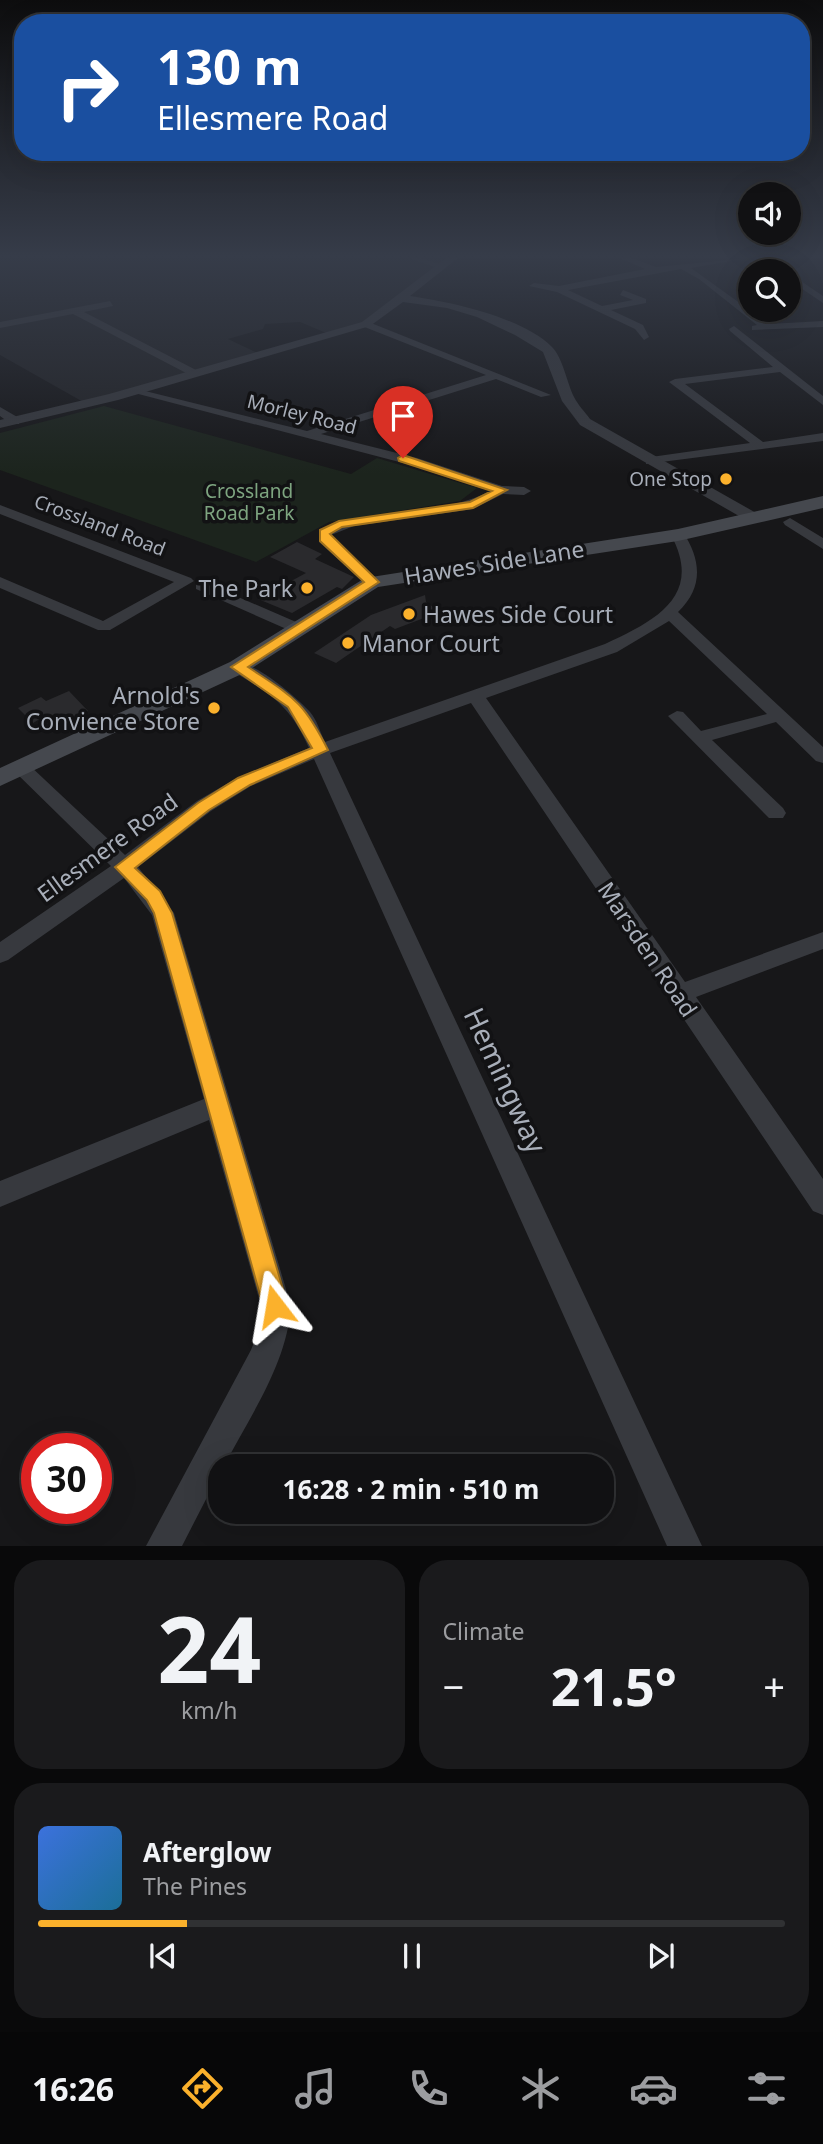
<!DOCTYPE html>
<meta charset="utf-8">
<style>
:root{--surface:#111113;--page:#1a1a1c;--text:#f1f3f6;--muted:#9c9da0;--line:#303133;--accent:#fbb12c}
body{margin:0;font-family:"Noto Sans",sans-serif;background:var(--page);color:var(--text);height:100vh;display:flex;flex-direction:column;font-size:26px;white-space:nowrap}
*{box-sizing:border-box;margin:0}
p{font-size:23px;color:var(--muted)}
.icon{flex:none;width:38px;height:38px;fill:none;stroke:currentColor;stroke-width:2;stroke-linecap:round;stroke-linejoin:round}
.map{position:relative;height:1546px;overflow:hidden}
.panel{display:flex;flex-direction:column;gap:14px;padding:14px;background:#09090a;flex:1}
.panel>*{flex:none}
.banner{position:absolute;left:14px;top:14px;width:796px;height:147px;border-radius:28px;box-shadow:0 7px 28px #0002,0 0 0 2px var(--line);background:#1a4fa0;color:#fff;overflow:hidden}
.controls{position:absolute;left:738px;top:182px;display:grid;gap:14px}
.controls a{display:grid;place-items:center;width:63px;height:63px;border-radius:50%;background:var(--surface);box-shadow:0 7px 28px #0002,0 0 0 2px var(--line);font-size:35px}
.speed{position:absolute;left:21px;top:1433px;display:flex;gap:14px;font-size:35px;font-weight:700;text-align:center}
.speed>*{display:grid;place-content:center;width:91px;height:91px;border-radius:50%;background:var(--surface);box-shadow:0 7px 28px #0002,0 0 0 2px var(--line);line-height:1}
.speed .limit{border:10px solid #d22;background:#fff;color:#111}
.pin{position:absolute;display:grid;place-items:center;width:60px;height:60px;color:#fff;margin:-72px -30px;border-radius:50% 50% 50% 0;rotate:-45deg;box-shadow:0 0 7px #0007}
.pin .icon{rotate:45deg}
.me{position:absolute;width:77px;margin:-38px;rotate:346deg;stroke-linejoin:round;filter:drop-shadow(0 0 5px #0008)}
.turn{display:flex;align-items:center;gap:24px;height:147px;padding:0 28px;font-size:32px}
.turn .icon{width:91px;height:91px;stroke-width:2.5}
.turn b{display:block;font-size:49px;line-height:60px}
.big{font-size:52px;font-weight:700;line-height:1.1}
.panel .widget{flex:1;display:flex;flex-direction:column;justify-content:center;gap:10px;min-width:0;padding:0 24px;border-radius:28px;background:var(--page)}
.panel .dial{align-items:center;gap:0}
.dial b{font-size:91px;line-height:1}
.song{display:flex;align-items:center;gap:21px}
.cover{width:84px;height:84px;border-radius:10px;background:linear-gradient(135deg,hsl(220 70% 55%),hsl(200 70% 35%))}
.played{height:7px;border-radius:4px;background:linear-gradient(90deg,var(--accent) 20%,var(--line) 20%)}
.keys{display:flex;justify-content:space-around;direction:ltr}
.heat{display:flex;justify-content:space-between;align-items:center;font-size:38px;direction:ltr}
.panel .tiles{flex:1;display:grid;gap:14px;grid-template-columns:1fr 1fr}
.widget:last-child{grid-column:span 2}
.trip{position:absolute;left:208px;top:1454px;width:406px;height:70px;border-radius:28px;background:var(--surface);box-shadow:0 7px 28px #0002,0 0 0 2px var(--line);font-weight:700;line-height:70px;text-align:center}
.tab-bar{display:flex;height:112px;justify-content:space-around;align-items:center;background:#070708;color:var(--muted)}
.tab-bar .icon{width:49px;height:49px}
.tab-bar .on{color:var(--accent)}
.tab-bar b{font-size:32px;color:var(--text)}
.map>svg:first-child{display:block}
.built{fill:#222326}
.green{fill:#1c241d}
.building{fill:#2a2a2d}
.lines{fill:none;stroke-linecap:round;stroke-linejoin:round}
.minor{fill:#37393e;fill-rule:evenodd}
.tertiary{fill:#37393e;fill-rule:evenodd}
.secondary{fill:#45484e;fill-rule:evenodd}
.route{fill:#fbb12c;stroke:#a3731d;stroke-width:2}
.poi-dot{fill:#fbb12c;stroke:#121214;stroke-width:2.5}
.labels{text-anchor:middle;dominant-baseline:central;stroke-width:7;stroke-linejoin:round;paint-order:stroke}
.far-street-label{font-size:19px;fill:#a8aeb9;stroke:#121214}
.far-poi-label{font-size:19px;fill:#a8aeb9;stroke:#121214;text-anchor:end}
.far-park-label{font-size:19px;fill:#7ea580;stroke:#121214}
.street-label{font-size:23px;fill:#a8aeb9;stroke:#121214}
.poi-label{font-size:23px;fill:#a8aeb9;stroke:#121214;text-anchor:end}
.near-street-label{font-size:28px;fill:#a8aeb9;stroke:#121214}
</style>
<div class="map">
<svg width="823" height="1546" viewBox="0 0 823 1546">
<rect width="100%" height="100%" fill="#171719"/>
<path class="built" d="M 0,258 L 453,258 L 378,317 L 331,335 L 300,322 L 265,324 L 263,329 L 228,339 L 260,354 L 85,403 L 0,355 Z"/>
<path class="green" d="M 104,406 L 351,474 L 377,458 L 477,488 L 460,501 L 329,522 L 256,562 L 0,470 L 0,433 Z"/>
<path class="building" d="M 297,542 L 322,554 L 315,559 L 354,577 L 342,589 L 337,587 L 292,613 L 258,599 L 306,573 L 270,557 Z
M 425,595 L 426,602 L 440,612 L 395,629 L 390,626 L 336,663 L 314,653 L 371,615 Z
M 69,691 L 88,711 L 48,730 L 38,720 L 33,723 L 18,708 L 41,697 L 46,701 Z"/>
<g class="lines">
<path class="minor" d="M 408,258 L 422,258 L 445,266 L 441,269 Z
M 620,258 L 632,258 L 656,267 L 748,258 L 691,268 L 769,324 L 823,321 L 823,327 L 752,330 L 752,326 L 757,325 L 699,279 L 681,269 L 568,290 L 602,306 L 633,300 L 620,295 L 623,290 L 646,299 L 646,303 L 611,310 L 643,325 L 649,337 L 644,340 L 635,329 L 557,292 L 529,286 L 534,283 L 559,286 L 645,269 Z
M 759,258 L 769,258 L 786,271 L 777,271 Z
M 789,273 L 823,296 L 823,303 L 789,280 Z
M 110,301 L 113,306 L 84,312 L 196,370 L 196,374 L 188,374 L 73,314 L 0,328 L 0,322 Z
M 366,321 L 551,395 L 541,397 L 496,379 L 321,434 L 417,458 L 502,486 L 524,487 L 531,491 L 524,495 L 503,494 L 473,509 L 354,526 L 331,535 L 377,579 L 377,585 L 367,585 L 319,542 L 319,530 C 374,508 441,517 490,491 L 407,464 L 127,391 L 133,388 L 307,431 L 486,375 L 362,326 Z
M 734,326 L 823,396 L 823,405 L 780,372 L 685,384 L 763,442 L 823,433 L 823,441 L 646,464 L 646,458 L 651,457 L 750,443 L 669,382 L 675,379 L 773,367 L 730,331 L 729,329 Z
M 0,407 L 19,418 L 19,424 L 11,424 L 0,416 Z
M 0,505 L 191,578 L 194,581 L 110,630 L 98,630 L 0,588 L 0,577 L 103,621 L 174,582 L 0,514 Z
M 790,518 L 823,538 L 823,549 L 785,525 L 783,522 Z
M 678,531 L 683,532 C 701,560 704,587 678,612 L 823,747 L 823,763 L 816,761 L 776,722 L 712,740 L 783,808 L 786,813 L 783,818 L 769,818 L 668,716 L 677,711 L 683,712 L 701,731 L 767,714 L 669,621 L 617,652 L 486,698 L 685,982 L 823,932 L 823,949 L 696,997 L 823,1179 L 823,1215 L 813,1211 L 471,703 L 330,753 L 702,1546 L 667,1546 L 314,759 L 251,786 L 211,811 L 138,867 L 174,913 L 291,1306 C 287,1364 250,1416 224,1466 L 220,1466 L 220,1472 L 182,1546 L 146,1546 L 251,1350 L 259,1329 L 261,1306 L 209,1120 L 0,1207 L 0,1181 L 204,1099 L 152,915 L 124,878 L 8,960 L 0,963 L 0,942 L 111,866 L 11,768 L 21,762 L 28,764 L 125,855 L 197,801 L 237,778 L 309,748 C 290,705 271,694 232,671 L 229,667 L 232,663 C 252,658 296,697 310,712 C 317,720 320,732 325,742 L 605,644 C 655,621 704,596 671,535 Z
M 201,581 L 303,625 L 305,628 L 297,633 L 291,631 L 196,589 L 196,583 Z"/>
<path class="tertiary" d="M 446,258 L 458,258 L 410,296 C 451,302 522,317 552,347 C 563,358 567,383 574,397 C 578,405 585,412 590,419 L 758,514 L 758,520 L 746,520 L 580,425 L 562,401 L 543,352 L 515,335 L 477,317 L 447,308 L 403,302 L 370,326 L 118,400 L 0,428 L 0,420 L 109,394 L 362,322 Z"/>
<path class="secondary" d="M 823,496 L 823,508 L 678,541 L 378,587 L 246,672 L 0,786 L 0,768 L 230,662 L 365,578 L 678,529 Z"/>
</g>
<linearGradient id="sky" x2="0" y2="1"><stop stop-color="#0d0d0e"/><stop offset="0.54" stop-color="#363c49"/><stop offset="1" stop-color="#363c49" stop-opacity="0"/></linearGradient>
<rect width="823" height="474" fill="url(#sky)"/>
<path class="route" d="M 403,455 L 507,490 L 473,508 L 342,527 L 330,534 L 379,582 L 248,667 C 293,697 303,700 328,750 L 250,785 L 209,810 L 135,868 L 160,891 L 172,913 L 288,1306 L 284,1314 L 275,1318 L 267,1314 L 263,1306 L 154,913 L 147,900 L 115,867 L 198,803 L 238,778 L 312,748 L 288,707 L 231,667 L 364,582 L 320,541 L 320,530 L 339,521 L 470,502 L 492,491 L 399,461 L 398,458 Z"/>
<g class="poi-dot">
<circle cx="726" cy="479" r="7"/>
<circle cx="307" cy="588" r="7"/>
<circle cx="409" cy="614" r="7"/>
<circle cx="348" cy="643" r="7"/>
<circle cx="214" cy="708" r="7"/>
</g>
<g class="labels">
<g class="far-street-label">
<text transform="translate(302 414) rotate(14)">Morley Road</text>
<text transform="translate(100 525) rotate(21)">Crossland Road</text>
</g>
<g class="far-poi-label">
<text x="712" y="479">One Stop</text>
</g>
<g class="far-park-label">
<text x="249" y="491">Crossland<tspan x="249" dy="22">Road Park</tspan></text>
</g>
<g class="street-label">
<text transform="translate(494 562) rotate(-9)">Hawes Side Lane</text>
<text transform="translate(107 847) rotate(-36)">Ellesmere Road</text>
<text transform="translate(648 949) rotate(56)">Marsden Road</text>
</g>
<g class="poi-label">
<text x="293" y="588">The Park</text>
<text x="423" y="614" text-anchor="start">Hawes Side Court</text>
<text x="362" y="643" text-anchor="start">Manor Court</text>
<text x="200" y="695">Arnold's<tspan x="200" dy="26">Convience Store</tspan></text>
</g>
<g class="near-street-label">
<text transform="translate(506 1080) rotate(65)">Hemingway</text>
</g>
</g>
</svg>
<div class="controls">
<a><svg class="icon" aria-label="sound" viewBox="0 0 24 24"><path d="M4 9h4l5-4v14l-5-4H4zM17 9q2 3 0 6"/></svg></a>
<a><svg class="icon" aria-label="search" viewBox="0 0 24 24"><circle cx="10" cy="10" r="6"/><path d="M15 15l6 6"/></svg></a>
</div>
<div class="speed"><div class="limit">30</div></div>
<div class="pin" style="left:403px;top:458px;background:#d93025"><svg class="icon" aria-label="arrive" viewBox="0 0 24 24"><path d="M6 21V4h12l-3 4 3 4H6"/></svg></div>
<svg class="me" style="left:275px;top:1306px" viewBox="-20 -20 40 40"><path d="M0-17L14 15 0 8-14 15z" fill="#fbb12c" stroke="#fff" stroke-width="4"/></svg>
<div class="trip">16:28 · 2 min · 510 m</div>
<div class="banner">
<div class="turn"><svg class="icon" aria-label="right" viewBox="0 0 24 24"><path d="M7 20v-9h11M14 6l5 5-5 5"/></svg><div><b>130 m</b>Ellesmere Road</div></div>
</div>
</div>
<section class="panel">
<div class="tiles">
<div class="widget dial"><b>24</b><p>km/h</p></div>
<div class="widget"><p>Climate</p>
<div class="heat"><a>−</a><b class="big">21.5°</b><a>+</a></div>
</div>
<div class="widget">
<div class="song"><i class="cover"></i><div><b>Afterglow</b><p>The Pines</p></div></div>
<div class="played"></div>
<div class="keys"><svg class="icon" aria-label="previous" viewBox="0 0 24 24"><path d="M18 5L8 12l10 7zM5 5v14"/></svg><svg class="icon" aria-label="pause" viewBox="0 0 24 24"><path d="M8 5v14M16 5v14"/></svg><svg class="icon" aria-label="next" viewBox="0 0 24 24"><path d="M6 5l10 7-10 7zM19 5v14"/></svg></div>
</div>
</div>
</section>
<nav class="tab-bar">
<b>16:26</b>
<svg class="icon on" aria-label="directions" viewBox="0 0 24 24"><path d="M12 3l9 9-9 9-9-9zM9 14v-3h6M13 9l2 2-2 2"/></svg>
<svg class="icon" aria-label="music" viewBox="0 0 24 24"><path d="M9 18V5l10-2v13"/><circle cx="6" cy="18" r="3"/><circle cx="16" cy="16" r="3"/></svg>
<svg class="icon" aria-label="phone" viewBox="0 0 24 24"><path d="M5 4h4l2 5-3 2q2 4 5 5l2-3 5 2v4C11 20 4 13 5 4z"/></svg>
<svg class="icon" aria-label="climate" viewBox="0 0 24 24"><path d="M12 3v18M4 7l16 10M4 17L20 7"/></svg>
<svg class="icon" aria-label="car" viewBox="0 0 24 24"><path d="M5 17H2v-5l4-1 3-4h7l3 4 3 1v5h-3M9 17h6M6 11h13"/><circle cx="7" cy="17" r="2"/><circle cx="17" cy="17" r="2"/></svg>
<svg class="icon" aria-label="filters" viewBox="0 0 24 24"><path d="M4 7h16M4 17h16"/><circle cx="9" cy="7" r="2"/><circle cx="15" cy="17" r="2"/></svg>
</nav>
